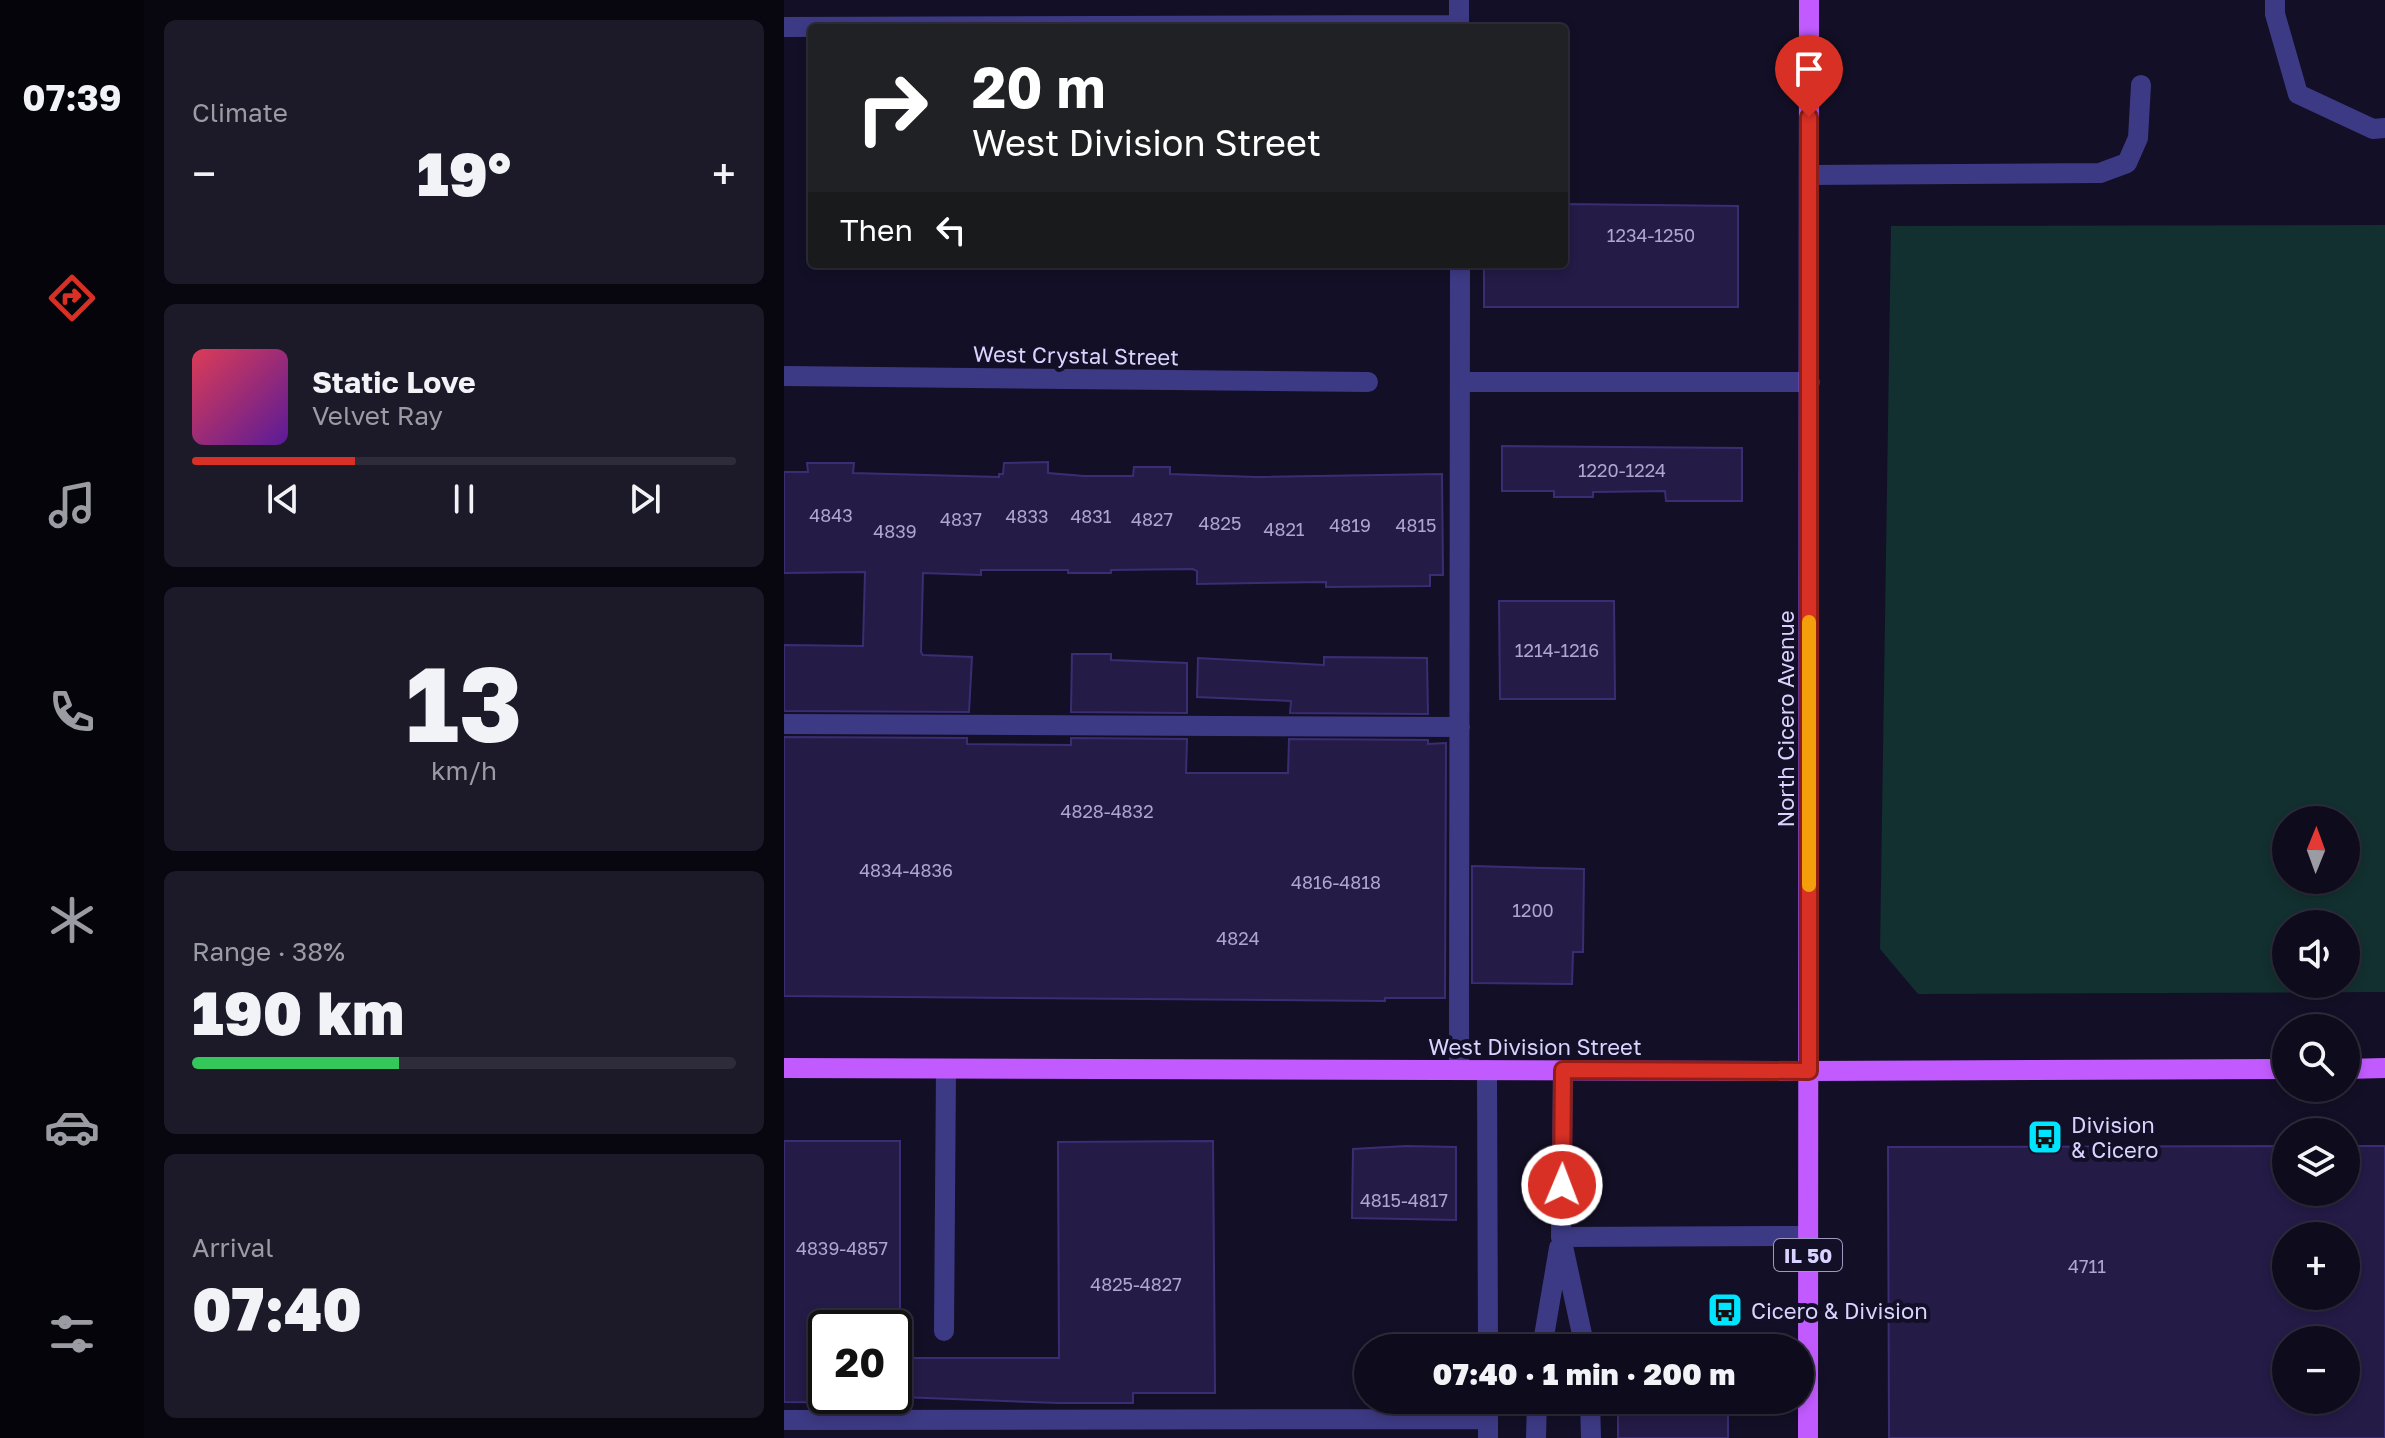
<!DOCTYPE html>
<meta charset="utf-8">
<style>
:root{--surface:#0e0b1c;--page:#1c1929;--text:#f1f3f6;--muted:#9b9ba3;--line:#2e2b3b;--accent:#d93025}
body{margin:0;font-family:"Golos Text",sans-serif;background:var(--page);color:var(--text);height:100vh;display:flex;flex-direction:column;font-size:30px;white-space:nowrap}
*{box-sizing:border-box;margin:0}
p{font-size:26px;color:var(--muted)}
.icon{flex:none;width:44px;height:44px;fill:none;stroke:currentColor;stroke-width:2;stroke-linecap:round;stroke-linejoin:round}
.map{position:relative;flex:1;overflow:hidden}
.sheet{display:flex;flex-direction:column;gap:20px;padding:20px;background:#08060f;width:640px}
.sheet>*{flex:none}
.hud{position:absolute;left:24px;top:24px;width:760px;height:244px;border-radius:8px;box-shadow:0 4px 12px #0003,0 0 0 2px var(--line);background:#202124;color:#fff;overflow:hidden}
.needle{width:52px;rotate:1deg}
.tools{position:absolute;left:1488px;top:806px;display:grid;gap:16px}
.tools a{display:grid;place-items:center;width:88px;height:88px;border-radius:50%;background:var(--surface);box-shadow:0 4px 12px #0003,0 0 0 2px var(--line);font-size:40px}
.speed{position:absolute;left:24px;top:1310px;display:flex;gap:16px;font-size:40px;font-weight:700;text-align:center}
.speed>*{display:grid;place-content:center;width:104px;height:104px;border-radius:50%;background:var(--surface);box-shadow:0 4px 12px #0003,0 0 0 2px var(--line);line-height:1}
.speed .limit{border:4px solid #111;border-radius:12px;background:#fff;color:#111}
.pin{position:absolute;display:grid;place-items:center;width:68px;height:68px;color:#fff;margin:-82px -34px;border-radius:50% 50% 50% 0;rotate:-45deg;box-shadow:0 0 8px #0007}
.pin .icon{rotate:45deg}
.me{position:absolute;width:88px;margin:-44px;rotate:1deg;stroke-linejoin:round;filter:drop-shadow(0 0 6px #0008)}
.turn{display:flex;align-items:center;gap:28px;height:168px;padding:0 32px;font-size:36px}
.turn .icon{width:104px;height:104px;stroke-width:2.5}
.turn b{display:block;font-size:56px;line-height:68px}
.then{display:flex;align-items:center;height:76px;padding:0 32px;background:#0003;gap:16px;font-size:30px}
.big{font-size:60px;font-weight:800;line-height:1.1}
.sheet .card{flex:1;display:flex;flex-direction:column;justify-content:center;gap:12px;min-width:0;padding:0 28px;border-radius:12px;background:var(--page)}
.sheet .dial{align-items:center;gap:0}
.dial b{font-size:104px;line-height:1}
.song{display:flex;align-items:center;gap:24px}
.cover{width:96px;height:96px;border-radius:12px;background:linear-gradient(135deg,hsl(350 70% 55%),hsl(270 70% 35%))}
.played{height:8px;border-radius:4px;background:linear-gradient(90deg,var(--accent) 30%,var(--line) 30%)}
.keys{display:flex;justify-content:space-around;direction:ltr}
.heat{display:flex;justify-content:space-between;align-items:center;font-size:44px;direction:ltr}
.charge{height:12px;border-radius:6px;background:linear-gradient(90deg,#34c759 38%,var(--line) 0)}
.trip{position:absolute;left:570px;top:1334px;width:460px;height:80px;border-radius:40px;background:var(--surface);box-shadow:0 4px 12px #0003,0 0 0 2px var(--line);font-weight:800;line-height:80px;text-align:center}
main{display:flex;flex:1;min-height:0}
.tabs{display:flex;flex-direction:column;width:144px;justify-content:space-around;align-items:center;background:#06040b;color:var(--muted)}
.tabs .icon{width:56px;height:56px}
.tabs .current{color:var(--accent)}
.tabs b{font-size:36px;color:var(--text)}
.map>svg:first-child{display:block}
.green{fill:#12302f;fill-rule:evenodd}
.building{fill:#241b47;stroke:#3b2d73;stroke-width:2;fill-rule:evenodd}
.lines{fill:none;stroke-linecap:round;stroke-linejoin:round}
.minor{stroke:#3d3a85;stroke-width:20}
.major{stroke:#c25bff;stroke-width:20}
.route-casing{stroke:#8d1f18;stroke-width:20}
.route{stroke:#d93025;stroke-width:14}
.slow{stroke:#f59e0b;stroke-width:14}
.labels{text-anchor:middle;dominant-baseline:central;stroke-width:8;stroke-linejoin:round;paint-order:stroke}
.number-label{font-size:18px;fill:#aca6d1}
.shield{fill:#130f26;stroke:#9e99be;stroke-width:2}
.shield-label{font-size:20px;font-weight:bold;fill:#d9d4ff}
.street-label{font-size:22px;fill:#d9d4ff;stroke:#130f26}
.poi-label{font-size:22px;fill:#d9d4ff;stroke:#130f26;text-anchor:start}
</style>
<main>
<nav class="tabs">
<b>07:39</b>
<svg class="icon current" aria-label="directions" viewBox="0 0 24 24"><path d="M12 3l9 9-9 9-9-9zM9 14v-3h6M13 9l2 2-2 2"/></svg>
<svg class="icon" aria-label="music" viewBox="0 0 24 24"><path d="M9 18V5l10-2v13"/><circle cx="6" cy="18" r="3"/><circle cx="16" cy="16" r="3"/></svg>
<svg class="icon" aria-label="phone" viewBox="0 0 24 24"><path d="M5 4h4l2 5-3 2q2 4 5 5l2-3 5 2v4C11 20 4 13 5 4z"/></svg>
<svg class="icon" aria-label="climate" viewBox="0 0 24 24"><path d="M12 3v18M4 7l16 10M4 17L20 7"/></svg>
<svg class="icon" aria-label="car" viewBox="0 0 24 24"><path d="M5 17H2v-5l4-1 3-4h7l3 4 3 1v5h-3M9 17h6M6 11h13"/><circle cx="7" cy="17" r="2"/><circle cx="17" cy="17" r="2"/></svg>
<svg class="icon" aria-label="filters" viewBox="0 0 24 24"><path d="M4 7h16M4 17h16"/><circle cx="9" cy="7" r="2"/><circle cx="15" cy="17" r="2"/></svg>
</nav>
<section class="sheet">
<div class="card"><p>Climate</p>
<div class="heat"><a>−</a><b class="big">19°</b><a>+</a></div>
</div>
<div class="card">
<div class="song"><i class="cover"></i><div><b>Static Love</b><p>Velvet Ray</p></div></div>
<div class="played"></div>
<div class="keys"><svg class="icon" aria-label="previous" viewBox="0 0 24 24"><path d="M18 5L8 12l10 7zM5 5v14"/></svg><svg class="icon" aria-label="pause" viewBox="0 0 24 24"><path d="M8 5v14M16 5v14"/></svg><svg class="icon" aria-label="next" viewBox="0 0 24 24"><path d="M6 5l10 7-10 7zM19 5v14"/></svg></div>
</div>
<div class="card dial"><b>13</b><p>km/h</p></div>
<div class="card"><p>Range · 38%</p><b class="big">190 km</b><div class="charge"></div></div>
<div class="card"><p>Arrival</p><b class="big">07:40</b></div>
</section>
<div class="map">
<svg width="1601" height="1438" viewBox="0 0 1601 1438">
<rect width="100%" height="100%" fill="#130f26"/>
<path class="green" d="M 1601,225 L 1601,992 L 1134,994 L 1096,949 L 1107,226 ZM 1502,820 L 1562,820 L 1562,880 L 1502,880 ZM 1562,924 L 1562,984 L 1502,984 L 1502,924 Z"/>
<path class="building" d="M 780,204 L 954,206 L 954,307 L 700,307 L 700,264 L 780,264 Z
M 718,446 L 958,448 L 958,501 L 882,501 L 881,491 L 809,492 L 809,497 L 770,497 L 770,491 L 718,491 Z
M 264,462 L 264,473 L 300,476 L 349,476 L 350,467 L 386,467 L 386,474 L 472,477 L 658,474 L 659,575 L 646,575 L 646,586 L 542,587 L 542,582 L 413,584 L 413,571 L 409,569 L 327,570 L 327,573 L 284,573 L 284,570 L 197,570 L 197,575 L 139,573 L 137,652 L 139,655 L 188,657 L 185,712 L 0,711 L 0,645 L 79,646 L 81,572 L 0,573 L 0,472 L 24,472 L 23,463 L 70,463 L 69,473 L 215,477 L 215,474 L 219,474 L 220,463 Z
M 715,601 L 830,601 L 831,699 L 716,699 Z
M 288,654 L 327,654 L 327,660 L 403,663 L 403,713 L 287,712 Z
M 540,657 L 643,658 L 644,714 L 506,713 L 507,701 L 413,697 L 414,658 L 540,665 Z
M 0,737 L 183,738 L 183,744 L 287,745 L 287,738 L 403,739 L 402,773 L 504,773 L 505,739 L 644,740 L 644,744 L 662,743 L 661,998 L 601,998 L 601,1001 L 0,996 Z
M 688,866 L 800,869 L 799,952 L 789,952 L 788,984 L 688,983 Z
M 0,1141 L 116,1141 L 116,1358 L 275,1358 L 274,1142 L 429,1141 L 431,1393 L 349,1393 L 349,1403 L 275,1403 L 116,1397 L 116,1403 L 0,1402 ZM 42,1328 L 110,1328 L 110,1396 L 42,1396 Z
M 622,1146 L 672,1147 L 672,1220 L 568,1218 L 569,1149 Z
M 1502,1146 L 1502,1192 L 1562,1192 L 1562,1146 L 1601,1146 L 1601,1438 L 1105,1438 L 1104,1147 ZM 1502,1236 L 1562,1236 L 1562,1296 L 1502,1296 ZM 1502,1340 L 1562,1340 L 1562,1400 L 1502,1400 Z
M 834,1400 L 944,1400 L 944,1438 L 834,1438 Z"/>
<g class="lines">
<path class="minor" d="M 1491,0 L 1491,14 L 1514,94 L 1589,129 L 1601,128
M 0,27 L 675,25
M 675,28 L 675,0
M 1025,175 L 1316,173 L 1343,163 L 1354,138 L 1357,85
M 0,376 L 584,382
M 676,382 L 1026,382
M 0,724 L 676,727
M 675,1070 L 676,264
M 703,1070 L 704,1348
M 779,1070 L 777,1237 L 1024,1236
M 777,1237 L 801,1348
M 160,1331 L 162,1069
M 758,1348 L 775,1248
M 704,1400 L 704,1438
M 806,1400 L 807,1438
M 0,1420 L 704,1419
M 752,1438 L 753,1400"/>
<path class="major" d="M 0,1068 L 1025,1071 L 1502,1069
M 1562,1069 L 1601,1068
M 1024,1438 L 1025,0"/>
</g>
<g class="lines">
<defs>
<path id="route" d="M 778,1185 L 779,1070 L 1025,1071 L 1025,117"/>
</defs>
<use href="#route" class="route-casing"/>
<use href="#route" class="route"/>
<path class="slow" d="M 1025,885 L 1025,622"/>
</g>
<defs>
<symbol id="bus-square" viewBox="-11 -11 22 22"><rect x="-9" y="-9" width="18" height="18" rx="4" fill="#00e5ff" stroke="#130f26"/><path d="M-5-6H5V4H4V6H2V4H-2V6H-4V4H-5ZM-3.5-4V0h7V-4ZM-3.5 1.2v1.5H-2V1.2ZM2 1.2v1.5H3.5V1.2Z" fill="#111"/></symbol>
</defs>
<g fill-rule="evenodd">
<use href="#bus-square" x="1241" y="1117" width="40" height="40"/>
<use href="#bus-square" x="921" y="1290" width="40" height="40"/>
</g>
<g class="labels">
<g class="number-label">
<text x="867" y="235">1234-1250</text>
<text x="838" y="470">1220-1224</text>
<text x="47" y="515">4843</text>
<text x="243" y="516">4833</text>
<text x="307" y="516">4831</text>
<text x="177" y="519">4837</text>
<text x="368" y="519">4827</text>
<text x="436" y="523">4825</text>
<text x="566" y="525">4819</text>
<text x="632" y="525">4815</text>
<text x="500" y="529">4821</text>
<text x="111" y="531">4839</text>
<text x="773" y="650">1214-1216</text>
<text x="323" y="811">4828-4832</text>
<text x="122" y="870">4834-4836</text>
<text x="552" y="882">4816-4818</text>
<text x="749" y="910">1200</text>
<text x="454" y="938">4824</text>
<text x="620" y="1200">4815-4817</text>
<text x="58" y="1248">4839-4857</text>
<text x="1303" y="1266">4711</text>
<text x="352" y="1284">4825-4827</text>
</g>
<rect class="shield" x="990" y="1239" width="68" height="32" rx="6"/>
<g class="shield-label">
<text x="1024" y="1255">IL 50</text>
</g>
<g class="street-label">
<text transform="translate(292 355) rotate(1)">West Crystal Street</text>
<text transform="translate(1001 719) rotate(-90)">North Cicero Avenue</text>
<text x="751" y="1046">West Division Street</text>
</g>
<g class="poi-label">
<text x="1287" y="1124">Division<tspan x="1287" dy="25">&amp; Cicero</tspan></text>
<text x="967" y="1310">Cicero &amp; Division</text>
</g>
</g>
</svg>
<div class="tools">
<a><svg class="needle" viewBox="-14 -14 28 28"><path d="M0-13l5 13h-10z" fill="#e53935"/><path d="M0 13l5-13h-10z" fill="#9b9ba3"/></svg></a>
<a><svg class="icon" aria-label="sound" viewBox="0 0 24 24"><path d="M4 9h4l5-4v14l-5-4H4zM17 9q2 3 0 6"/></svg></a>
<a><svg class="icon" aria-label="search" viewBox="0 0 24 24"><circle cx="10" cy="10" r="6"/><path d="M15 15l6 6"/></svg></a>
<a><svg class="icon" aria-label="layers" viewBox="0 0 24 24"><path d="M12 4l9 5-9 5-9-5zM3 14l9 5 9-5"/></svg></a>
<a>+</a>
<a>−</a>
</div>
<div class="speed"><div class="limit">20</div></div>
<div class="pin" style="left:1025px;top:117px;background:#d93025"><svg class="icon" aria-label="arrive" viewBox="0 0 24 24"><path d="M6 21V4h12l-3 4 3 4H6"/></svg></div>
<svg class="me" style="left:778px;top:1185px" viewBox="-20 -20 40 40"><circle r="17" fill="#d93025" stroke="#fff" stroke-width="3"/><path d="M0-11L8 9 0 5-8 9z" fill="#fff"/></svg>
<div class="trip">07:40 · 1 min · 200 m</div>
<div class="hud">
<div class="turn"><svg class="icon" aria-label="right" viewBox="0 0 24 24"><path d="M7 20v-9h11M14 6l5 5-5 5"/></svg><div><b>20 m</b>West Division Street</div></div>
<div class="then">Then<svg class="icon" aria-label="left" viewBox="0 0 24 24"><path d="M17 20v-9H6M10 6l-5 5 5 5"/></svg></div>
</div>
</div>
</main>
